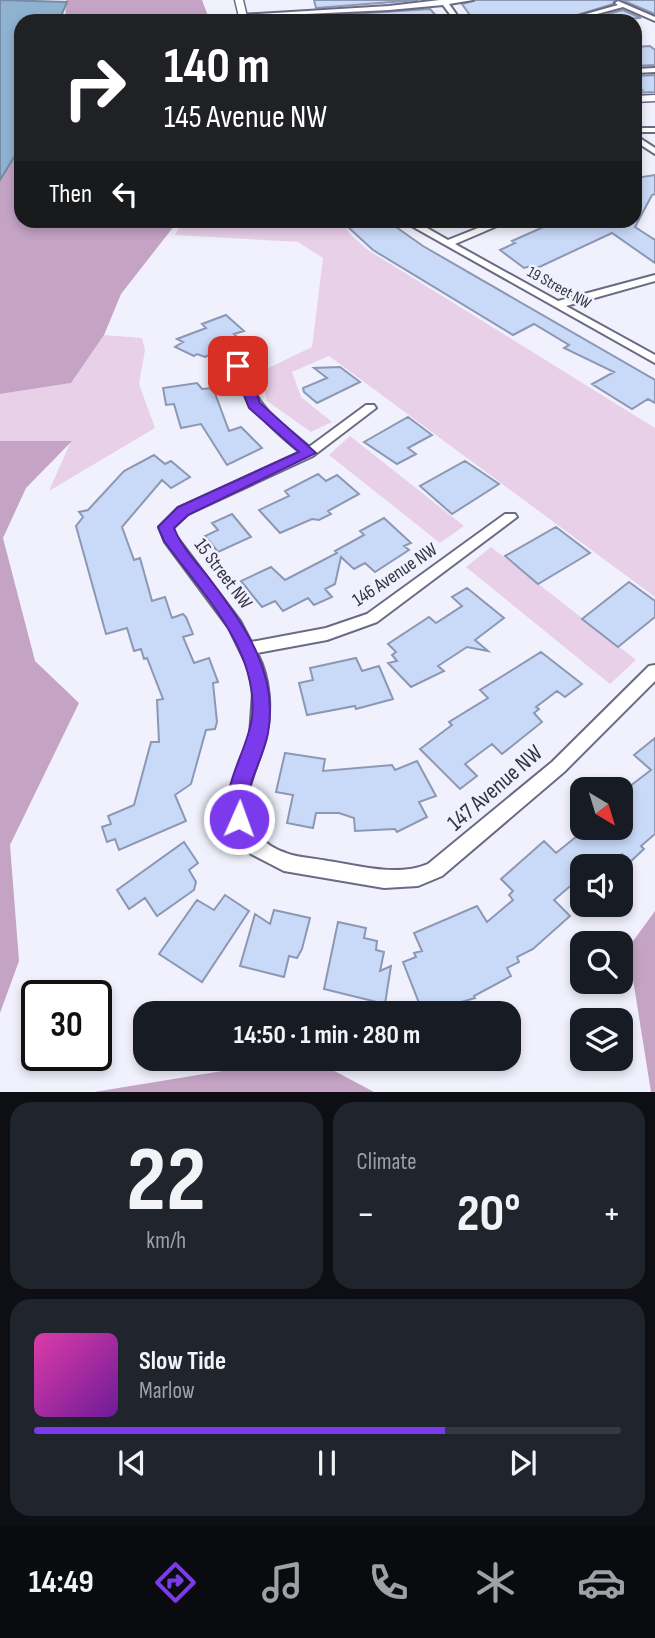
<!DOCTYPE html>
<meta charset="utf-8">
<style>
:root{--surface:#171b24;--page:#20242c;--text:#f1f3f6;--muted:#9ea1a6;--line:#363941;--accent:#7c3aed}
body{margin:0;font-family:"Sofia Sans Condensed",sans-serif;background:var(--page);color:var(--text);height:100vh;display:flex;flex-direction:column;font-size:26px;white-space:nowrap}
*{box-sizing:border-box;margin:0}
p{font-size:23px;color:var(--muted)}
.icon{flex:none;width:38px;height:38px;fill:none;stroke:currentColor;stroke-width:2;stroke-linecap:round;stroke-linejoin:round}
.map{position:relative;height:1092px;overflow:hidden}
.sheet{display:flex;flex-direction:column;gap:10px;padding:10px;background:#0d0f14;flex:1}
.sheet>*{flex:none}
.hud{position:absolute;left:14px;top:14px;width:628px;height:214px;border-radius:21px;box-shadow:0 4px 10px #0003;background:#202124;color:#fff;overflow:hidden}
.needle{width:46px;rotate:142deg}
.tools{position:absolute;left:570px;top:777px;display:grid;gap:14px}
.tools a{display:grid;place-items:center;width:63px;height:63px;border-radius:14px;background:var(--surface);box-shadow:0 4px 10px #0003;font-size:35px}
.speed{position:absolute;left:21px;top:980px;display:flex;gap:14px;font-size:35px;font-weight:700;text-align:center}
.speed>*{display:grid;place-content:center;width:91px;height:91px;border-radius:50%;background:var(--surface);box-shadow:0 4px 10px #0003;line-height:1}
.speed .limit{border:4px solid #111;border-radius:10px;background:#fff;color:#111}
.pin{position:absolute;display:grid;place-items:center;width:60px;height:60px;color:#fff;margin:-30px;border-radius:14px;box-shadow:0 4px 10px #0006}
.me{position:absolute;width:77px;margin:-38px;rotate:2deg;stroke-linejoin:round;filter:drop-shadow(0 0 5px #0008)}
.turn{display:flex;align-items:center;gap:24px;height:147px;padding:0 35px;font-size:32px}
.turn .icon{width:91px;height:91px;stroke-width:2.5}
.turn b{display:block;font-size:49px;line-height:60px}
.then{display:flex;align-items:center;height:66px;padding:0 35px;background:#0003;gap:14px;font-size:26px}
.big{font-size:52px;font-weight:700;line-height:1.1}
.sheet .card{flex:1;display:flex;flex-direction:column;justify-content:center;gap:10px;min-width:0;padding:0 24px;border-radius:21px;background:var(--page)}
.sheet .dial{align-items:center;gap:0}
.dial b{font-size:91px;line-height:1}
.song{display:flex;align-items:center;gap:21px}
.cover{width:84px;height:84px;border-radius:10px;background:linear-gradient(135deg,hsl(320 70% 55%),hsl(280 70% 35%))}
.played{height:7px;border-radius:4px;background:linear-gradient(90deg,var(--accent) 70%,var(--line) 70%)}
.keys{display:flex;justify-content:space-around;direction:ltr}
.heat{display:flex;justify-content:space-between;align-items:center;font-size:38px;direction:ltr}
.sheet .tiles{flex:1;display:grid;gap:10px;grid-template-columns:1fr 1fr}
.card:last-child{grid-column:span 2}
.trip{position:absolute;left:133px;top:1001px;width:388px;height:70px;border-radius:21px;background:var(--surface);box-shadow:0 4px 10px #0003;font-weight:700;line-height:70px;text-align:center}
.menu{display:flex;height:112px;justify-content:space-around;align-items:center;background:#090b0e;color:var(--muted)}
.menu .icon{width:49px;height:49px}
.menu .on{color:var(--accent)}
.menu b{font-size:32px;color:var(--text)}
.map>svg:first-child{display:block}
.green{fill:#e9d0e9}
.forest{fill:#c4a3c4}
.water{fill:#8fb2d1;stroke:#748ca6;stroke-width:2}
.building{fill:#c9d9f8;stroke:#8c98b3;stroke-width:2}
.lines{fill:none;stroke-linecap:round;stroke-linejoin:round}
.minor-casing{stroke:#6b6a85;stroke-width:4}
.tertiary-casing{stroke:#6b6a85;stroke-width:3}
.minor{fill:#fff;fill-rule:evenodd}
.tertiary{fill:#fff;fill-rule:evenodd}
.route{fill:#7c3aed;stroke:#51269a;stroke-width:2}
.labels{text-anchor:middle;dominant-baseline:central;stroke-width:5;stroke-linejoin:round;paint-order:stroke}
.far-street-label{font-size:16px;fill:#353541;stroke:#f1f1fd}
.street-label{font-size:19px;fill:#353541;stroke:#f1f1fd}
.near-street-label{font-size:23px;fill:#353541;stroke:#f1f1fd}
</style>
<div class="map">
<svg width="655" height="1092" viewBox="0 0 655 1092">
<rect width="100%" height="100%" fill="#f1f1fd"/>
<path class="green" d="M 184,220 L 341,221 L 350,234 L 368,250 L 655,428 L 655,597 L 329,356 L 292,372 L 301,397 L 332,422 L 311,432 L 267,401 L 260,372 L 312,347 L 323,258 L 298,242 L 175,235 Z
M 104,335 L 142,338 L 145,350 L 139,384 L 155,428 L 49,491 L 71,441 L 0,441 L 0,394 L 71,383 Z
M 350,436 L 464,526 L 440,543 L 329,455 Z
M 491,547 L 636,660 L 610,684 L 466,567 Z"/>
<path class="forest" d="M 66,0 L 202,0 L 210,21 L 65,21 Z
M 21,146 L 21,220 L 178,221 L 121,294 L 104,335 L 71,383 L 0,394 L 0,180 Z
M 0,441 L 72,441 L 26,488 L 3,538 L 35,661 L 79,703 L 10,845 L 19,961 L 0,1013 Z
M 655,911 L 655,1092 L 651,1092 L 628,948 Z
M 295,1059 L 312,1059 L 374,1092 L 94,1092 Z"/>
<path class="water" d="M 0,0 L 67,2 L 59,21 L 21,21 L 21,146 L 0,180 Z"/>
<path class="building" d="M 314,0 L 418,0 L 316,8 Z
M 476,0 L 615,0 L 613,4 L 558,21 L 479,20 L 472,18 L 462,4 Z
M 622,0 L 655,0 L 655,14 Z
M 430,9 L 441,21 L 327,21 L 320,16 Z
M 623,10 L 641,18 L 581,21 Z
M 650,46 L 655,50 L 655,65 L 635,66 L 635,47 Z
M 655,75 L 655,92 L 635,93 L 635,90 L 642,90 L 635,83 L 635,76 Z
M 655,175 L 655,194 L 652,195 L 635,227 L 655,240 L 655,263 L 612,233 L 535,269 L 531,266 L 524,268 L 500,250 L 515,243 L 512,241 L 559,220 L 635,220 L 635,178 Z
M 368,220 L 386,220 L 423,246 L 655,380 L 655,403 L 648,399 L 632,409 L 592,384 L 614,372 L 564,348 L 569,345 L 534,324 L 513,335 L 373,250 L 349,228 L 370,223 Z
M 226,315 L 244,331 L 234,334 L 240,340 L 205,357 L 197,354 L 194,356 L 175,347 L 183,342 L 177,339 L 206,328 L 202,324 Z
M 340,367 L 360,382 L 317,403 L 304,392 L 303,388 L 327,378 L 314,368 Z
M 197,383 L 202,389 L 213,388 L 229,431 L 241,427 L 262,448 L 227,465 L 201,424 L 181,428 L 174,404 L 166,405 L 163,388 Z
M 408,417 L 432,435 L 408,448 L 416,454 L 397,464 L 364,442 Z
M 154,455 L 165,464 L 171,461 L 190,477 L 171,488 L 162,480 L 122,527 L 134,560 L 140,558 L 152,601 L 165,597 L 172,618 L 183,614 L 186,617 L 193,634 L 183,637 L 194,663 L 209,658 L 218,682 L 213,683 L 217,722 L 215,729 L 206,730 L 191,784 L 175,795 L 186,821 L 119,850 L 115,839 L 107,842 L 102,827 L 111,824 L 108,816 L 134,805 L 151,742 L 159,742 L 157,700 L 163,699 L 147,658 L 144,659 L 141,649 L 134,651 L 127,628 L 106,634 L 76,526 L 83,517 L 79,512 L 88,510 L 124,471 Z
M 465,461 L 499,484 L 452,514 L 420,486 Z
M 318,474 L 326,481 L 337,475 L 359,494 L 328,511 L 331,514 L 319,520 L 312,519 L 280,533 L 259,510 L 289,496 L 285,491 Z
M 232,514 L 251,537 L 218,552 L 205,536 L 218,530 L 212,523 Z
M 384,518 L 411,543 L 404,546 L 409,550 L 375,572 L 365,563 L 354,569 L 341,557 L 335,584 L 325,589 L 332,597 L 314,605 L 308,598 L 283,611 L 275,601 L 262,607 L 241,581 L 271,567 L 285,580 L 337,553 L 335,551 L 364,535 L 360,531 Z
M 556,527 L 590,553 L 538,584 L 505,556 Z
M 629,582 L 655,601 L 655,617 L 618,647 L 582,619 Z
M 467,588 L 504,618 L 475,640 L 488,651 L 467,647 L 438,666 L 444,671 L 411,687 L 388,663 L 397,661 L 392,655 L 396,652 L 388,644 L 429,617 L 436,623 L 462,606 L 452,597 Z
M 541,652 L 582,684 L 565,697 L 557,691 L 536,707 L 539,709 L 534,713 L 542,722 L 502,754 L 492,744 L 465,764 L 477,776 L 460,789 L 420,749 L 452,725 L 449,722 L 488,698 L 480,690 Z
M 356,658 L 362,671 L 379,666 L 393,699 L 356,709 L 355,706 L 307,715 L 299,683 L 313,680 L 310,668 Z
M 655,738 L 655,834 L 641,846 L 644,849 L 630,862 L 622,854 L 608,866 L 598,861 L 593,866 L 583,866 L 583,875 L 554,900 L 570,916 L 533,949 L 517,957 L 519,962 L 507,968 L 511,976 L 474,996 L 475,998 L 423,1013 L 403,962 L 416,957 L 414,953 L 422,951 L 414,933 L 477,906 L 487,922 L 513,900 L 509,895 L 513,891 L 501,879 L 544,841 L 556,853 L 587,828 L 621,828 L 621,793 L 651,770 L 634,755 Z
M 285,753 L 325,759 L 323,771 L 392,765 L 395,770 L 417,761 L 436,796 L 419,802 L 427,817 L 397,832 L 395,829 L 355,831 L 354,818 L 339,813 L 316,813 L 313,828 L 287,823 L 293,795 L 276,792 Z
M 184,842 L 198,863 L 189,870 L 196,882 L 194,890 L 157,916 L 145,898 L 129,909 L 117,890 Z
M 225,895 L 249,911 L 202,982 L 159,954 L 197,900 L 214,910 Z
M 274,910 L 310,918 L 302,949 L 297,958 L 289,956 L 284,977 L 240,966 L 255,914 L 270,924 Z
M 338,922 L 366,928 L 364,938 L 377,941 L 376,950 L 384,952 L 380,971 L 391,966 L 385,1004 L 324,989 Z"/>
<g class="lines">
<defs>
<path id="minor" d="M 440,0 L 473,0 L 449,4 L 461,21 L 455,21 L 443,5 L 389,10 L 243,17 L 240,15 L 389,6 Z
M 618,1 L 655,17 L 655,21 L 623,7 L 571,21 L 561,21 L 618,5 L 615,3 Z
M 655,68 L 655,72 L 635,73 L 635,69 Z
M 635,128 L 655,128 L 655,132 L 635,132 Z
M 635,135 L 655,148 L 655,154 L 635,141 Z
M 401,220 L 413,220 L 448,240 L 498,220 L 511,220 L 455,244 L 558,301 L 655,275 L 655,281 L 566,306 L 655,355 L 655,363 Z
M 238,363 C 248,367 251,386 257,396 C 269,417 291,431 309,447 L 366,405 L 374,405 L 376,408 L 313,456 L 188,514 L 173,528 L 176,536 L 240,621 L 251,642 L 326,628 L 367,614 L 505,514 L 515,514 L 517,517 L 377,622 L 327,640 L 257,653 C 270,678 272,708 266,736 C 261,758 249,780 246,803 C 243,826 266,847 286,853 C 299,858 315,858 328,861 C 361,866 397,877 428,864 L 552,762 L 649,666 L 655,665 L 655,681 L 564,772 L 442,876 L 418,886 L 384,888 L 284,871 L 251,854 L 239,840 L 227,805 L 250,735 L 253,693 L 249,669 L 229,628 L 165,542 L 159,527 L 178,508 L 300,452 C 267,425 248,407 232,366 Z"/>
<path id="tertiary" d="M 235,0 L 243,0 L 248,21 L 240,21 Z
M 655,95 L 655,101 L 635,102 L 635,96 Z"/>
</defs>
<use href="#minor" class="minor-casing"/>
<use href="#tertiary" class="tertiary-casing"/>
<use href="#minor" class="minor"/>
<use href="#tertiary" class="tertiary"/>
</g>
<path class="route" d="M 238,362 L 245,366 L 260,403 L 316,453 L 188,515 L 174,528 C 181,547 199,565 211,581 C 245,626 279,674 268,733 C 265,750 256,767 251,784 C 246,798 251,814 246,826 L 239,828 L 232,826 C 216,790 248,753 252,717 C 259,649 201,592 164,541 L 158,527 L 178,507 L 299,452 L 249,408 L 232,366 Z"/>
<g class="labels">
<g class="far-street-label">
<text transform="translate(559 288) rotate(29)">19 Street NW</text>
</g>
<g class="street-label">
<text transform="translate(223 574) rotate(53)">15 Street NW</text>
<text transform="translate(395 575) rotate(-34)">146 Avenue NW</text>
</g>
<g class="near-street-label">
<text transform="translate(495 788) rotate(-41)">147 Avenue NW</text>
</g>
</g>
</svg>
<div class="tools">
<a><svg class="needle" viewBox="-14 -14 28 28"><path d="M0-13l5 13h-10z" fill="#e53935"/><path d="M0 13l5-13h-10z" fill="#9ea1a6"/></svg></a>
<a><svg class="icon" aria-label="sound" viewBox="0 0 24 24"><path d="M4 9h4l5-4v14l-5-4H4zM17 9q2 3 0 6"/></svg></a>
<a><svg class="icon" aria-label="search" viewBox="0 0 24 24"><circle cx="10" cy="10" r="6"/><path d="M15 15l6 6"/></svg></a>
<a><svg class="icon" aria-label="layers" viewBox="0 0 24 24"><path d="M12 4l9 5-9 5-9-5zM3 14l9 5 9-5"/></svg></a>
</div>
<div class="speed"><div class="limit">30</div></div>
<div class="pin" style="left:238px;top:366px;background:#d93025"><svg class="icon" aria-label="arrive" viewBox="0 0 24 24"><path d="M6 21V4h12l-3 4 3 4H6"/></svg></div>
<svg class="me" style="left:239px;top:819px" viewBox="-20 -20 40 40"><circle r="17" fill="#7c3aed" stroke="#fff" stroke-width="3"/><path d="M0-11L8 9 0 5-8 9z" fill="#fff"/></svg>
<div class="trip">14:50 · 1 min · 280 m</div>
<div class="hud">
<div class="turn"><svg class="icon" aria-label="right" viewBox="0 0 24 24"><path d="M7 20v-9h11M14 6l5 5-5 5"/></svg><div><b>140 m</b>145 Avenue NW</div></div>
<div class="then">Then<svg class="icon" aria-label="left" viewBox="0 0 24 24"><path d="M17 20v-9H6M10 6l-5 5 5 5"/></svg></div>
</div>
</div>
<section class="sheet">
<div class="tiles">
<div class="card dial"><b>22</b><p>km/h</p></div>
<div class="card"><p>Climate</p>
<div class="heat"><a>−</a><b class="big">20°</b><a>+</a></div>
</div>
<div class="card">
<div class="song"><i class="cover"></i><div><b>Slow Tide</b><p>Marlow</p></div></div>
<div class="played"></div>
<div class="keys"><svg class="icon" aria-label="previous" viewBox="0 0 24 24"><path d="M18 5L8 12l10 7zM5 5v14"/></svg><svg class="icon" aria-label="pause" viewBox="0 0 24 24"><path d="M8 5v14M16 5v14"/></svg><svg class="icon" aria-label="next" viewBox="0 0 24 24"><path d="M6 5l10 7-10 7zM19 5v14"/></svg></div>
</div>
</div>
</section>
<nav class="menu">
<b>14:49</b>
<svg class="icon on" aria-label="directions" viewBox="0 0 24 24"><path d="M12 3l9 9-9 9-9-9zM9 14v-3h6M13 9l2 2-2 2"/></svg>
<svg class="icon" aria-label="music" viewBox="0 0 24 24"><path d="M9 18V5l10-2v13"/><circle cx="6" cy="18" r="3"/><circle cx="16" cy="16" r="3"/></svg>
<svg class="icon" aria-label="phone" viewBox="0 0 24 24"><path d="M5 4h4l2 5-3 2q2 4 5 5l2-3 5 2v4C11 20 4 13 5 4z"/></svg>
<svg class="icon" aria-label="climate" viewBox="0 0 24 24"><path d="M12 3v18M4 7l16 10M4 17L20 7"/></svg>
<svg class="icon" aria-label="car" viewBox="0 0 24 24"><path d="M5 17H2v-5l4-1 3-4h7l3 4 3 1v5h-3M9 17h6M6 11h13"/><circle cx="7" cy="17" r="2"/><circle cx="17" cy="17" r="2"/></svg>
</nav>
